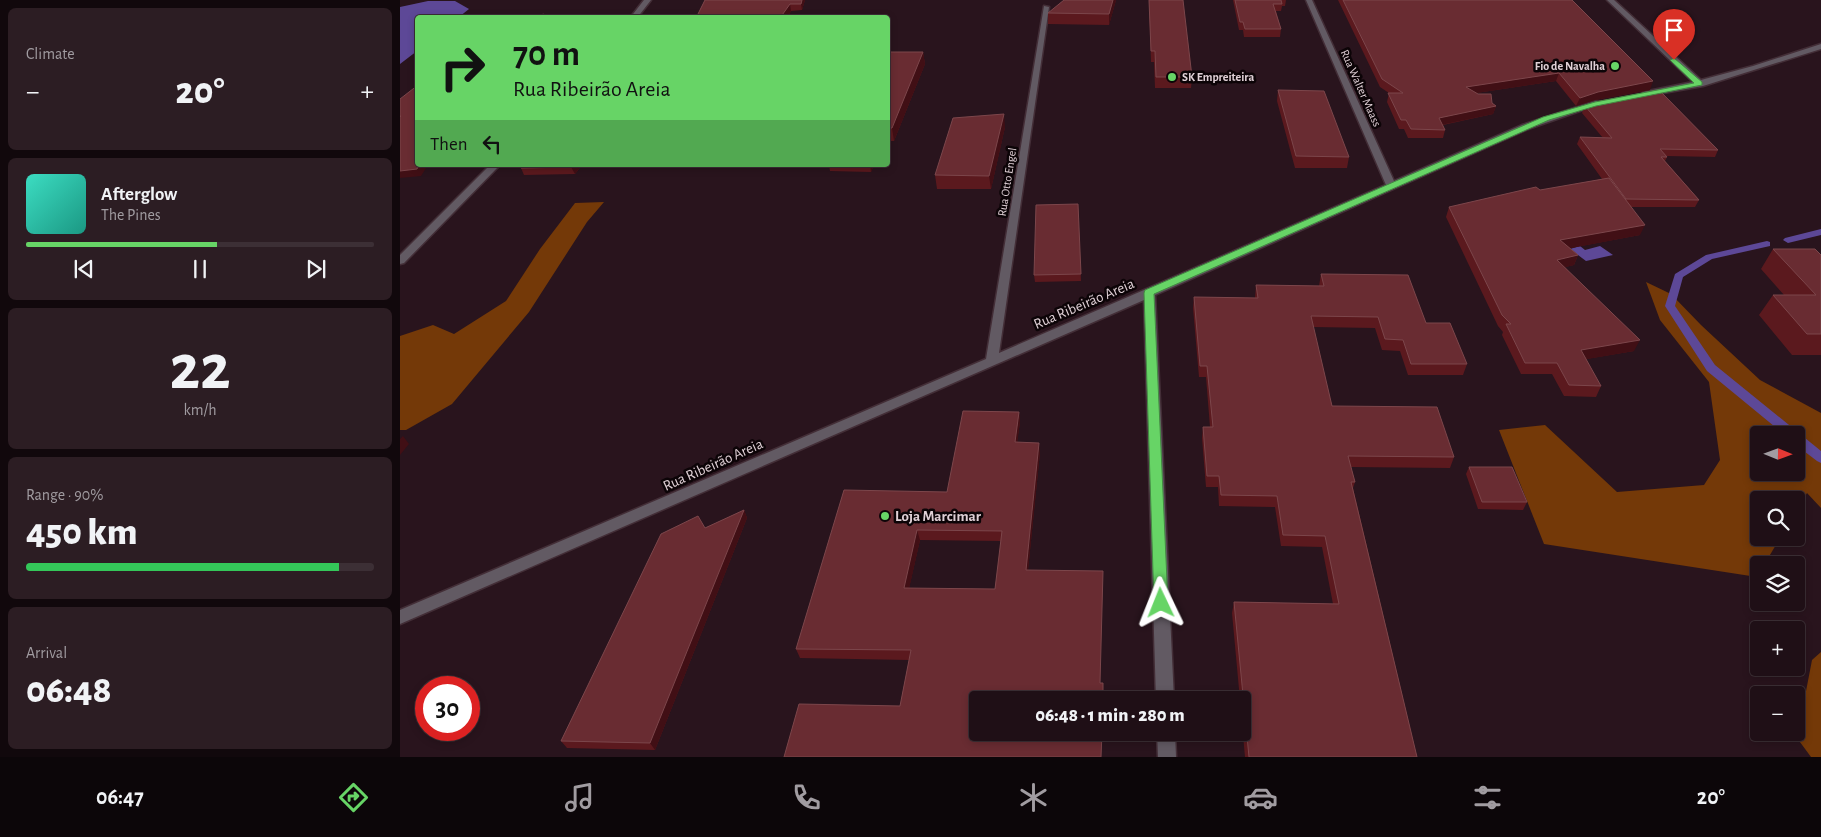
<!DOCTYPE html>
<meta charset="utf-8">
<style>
:root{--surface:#1f0f16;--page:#2c1d23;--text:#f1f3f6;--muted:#a19ca1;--line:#3c2f35;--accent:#67d466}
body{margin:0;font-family:"Alegreya Sans",sans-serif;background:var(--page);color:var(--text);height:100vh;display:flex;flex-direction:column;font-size:19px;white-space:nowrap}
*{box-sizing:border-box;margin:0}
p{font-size:16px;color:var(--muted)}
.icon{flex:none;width:28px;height:28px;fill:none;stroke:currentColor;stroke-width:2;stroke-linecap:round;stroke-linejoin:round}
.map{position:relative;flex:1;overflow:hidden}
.panel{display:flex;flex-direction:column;gap:8px;padding:8px;background:#11080c;width:400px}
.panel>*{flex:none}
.guide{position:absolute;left:15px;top:15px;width:475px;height:152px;border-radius:5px;box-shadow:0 2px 8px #0003,0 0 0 1px var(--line);background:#67d466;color:#111;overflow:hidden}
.needle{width:32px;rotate:91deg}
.fabs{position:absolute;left:1350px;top:426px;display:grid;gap:10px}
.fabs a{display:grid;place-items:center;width:55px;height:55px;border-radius:5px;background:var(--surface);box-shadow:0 2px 8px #0003,0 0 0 1px var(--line);font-size:25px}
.speed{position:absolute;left:15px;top:676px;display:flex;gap:10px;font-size:25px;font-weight:700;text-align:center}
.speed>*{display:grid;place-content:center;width:65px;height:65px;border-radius:50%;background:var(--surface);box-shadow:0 2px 8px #0003,0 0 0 1px var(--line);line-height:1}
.speed .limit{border:8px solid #d22;background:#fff;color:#111}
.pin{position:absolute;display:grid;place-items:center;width:42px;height:42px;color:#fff;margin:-51px -21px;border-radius:50% 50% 50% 0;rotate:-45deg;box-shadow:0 0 5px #0007}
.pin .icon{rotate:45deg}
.me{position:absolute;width:55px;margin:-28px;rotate:358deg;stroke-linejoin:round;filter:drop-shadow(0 0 4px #0008)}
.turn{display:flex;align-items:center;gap:18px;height:105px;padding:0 15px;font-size:22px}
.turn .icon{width:65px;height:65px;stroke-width:2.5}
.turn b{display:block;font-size:35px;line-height:42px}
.then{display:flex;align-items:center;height:48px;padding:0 15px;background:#0003;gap:10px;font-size:19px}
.big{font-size:38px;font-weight:800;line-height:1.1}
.panel .card{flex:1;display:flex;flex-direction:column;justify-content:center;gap:8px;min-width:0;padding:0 18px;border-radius:8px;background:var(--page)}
.panel .dial{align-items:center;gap:0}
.dial b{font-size:65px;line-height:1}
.song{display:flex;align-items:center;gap:15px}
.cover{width:60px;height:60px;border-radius:8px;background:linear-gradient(135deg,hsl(170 70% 55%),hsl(170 70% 35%))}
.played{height:5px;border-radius:2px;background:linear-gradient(90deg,var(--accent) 55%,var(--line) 55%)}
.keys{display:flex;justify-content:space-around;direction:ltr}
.heat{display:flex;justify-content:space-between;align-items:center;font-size:28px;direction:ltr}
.charge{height:8px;border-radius:4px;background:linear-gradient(90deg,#34c759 90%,var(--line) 0)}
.trip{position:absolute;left:569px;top:691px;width:282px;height:50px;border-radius:5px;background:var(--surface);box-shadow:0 2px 8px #0003,0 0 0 1px var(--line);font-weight:800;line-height:50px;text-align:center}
.dock{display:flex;height:80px;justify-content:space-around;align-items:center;background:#0c0609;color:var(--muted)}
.dock .icon{width:35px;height:35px}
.dock .on{color:var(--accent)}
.dock b{font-size:22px;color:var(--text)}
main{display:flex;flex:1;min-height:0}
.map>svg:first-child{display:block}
.forest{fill:#743908;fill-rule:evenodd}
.water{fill:#5d4897}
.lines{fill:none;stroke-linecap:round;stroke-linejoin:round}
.stream{fill:#5d4897;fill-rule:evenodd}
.minor-casing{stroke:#432e37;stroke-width:3}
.minor{fill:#625a63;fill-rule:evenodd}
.wall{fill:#5b191e;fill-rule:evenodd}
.shaded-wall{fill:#410f15}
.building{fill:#692c32;stroke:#7c464b;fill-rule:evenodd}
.route{fill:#67d466;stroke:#438a42}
.poi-dot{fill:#67d466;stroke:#0c0407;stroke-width:2}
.labels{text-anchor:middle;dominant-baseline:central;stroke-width:5;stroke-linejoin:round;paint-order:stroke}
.far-poi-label{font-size:12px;font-weight:bold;fill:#e0d0d6;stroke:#0c0407;text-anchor:end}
.far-street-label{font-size:12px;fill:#e0d0d6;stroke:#0c0407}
.street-label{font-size:15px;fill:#e0d0d6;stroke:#0c0407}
.poi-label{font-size:15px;font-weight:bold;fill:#e0d0d6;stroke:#0c0407;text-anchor:start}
</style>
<main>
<section class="panel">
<div class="card"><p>Climate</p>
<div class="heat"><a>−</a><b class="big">20°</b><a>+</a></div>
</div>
<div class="card">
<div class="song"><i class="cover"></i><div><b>Afterglow</b><p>The Pines</p></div></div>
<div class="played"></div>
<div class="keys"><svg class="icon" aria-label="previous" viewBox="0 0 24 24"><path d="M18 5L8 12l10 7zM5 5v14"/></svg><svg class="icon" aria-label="pause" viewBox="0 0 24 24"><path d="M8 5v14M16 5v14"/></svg><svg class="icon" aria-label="next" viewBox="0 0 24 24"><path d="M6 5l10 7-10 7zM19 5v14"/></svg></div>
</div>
<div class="card dial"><b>22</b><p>km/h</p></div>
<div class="card"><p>Range · 90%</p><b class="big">450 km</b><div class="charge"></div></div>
<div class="card"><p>Arrival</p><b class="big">06:48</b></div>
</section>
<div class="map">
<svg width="1421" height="757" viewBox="0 0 1421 757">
<rect width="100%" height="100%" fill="#29141d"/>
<path class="forest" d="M 204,202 L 187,222 L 129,312 L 52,404 L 6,430 L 0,430 L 0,336 L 33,325 L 54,334 L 106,301 L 140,249 L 175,203 Z
M 1246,282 L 1271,294 L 1301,325 L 1360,380 L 1421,413 L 1421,508 L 1407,493 L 1396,511 L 1396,500 L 1359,500 L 1359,538 L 1380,538 L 1364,565 L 1359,565 L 1357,577 L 1144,544 L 1099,430 L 1145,425 L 1217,492 L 1304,485 L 1320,460 L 1309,382 L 1260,320 ZM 1359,435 L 1396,435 L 1396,472 L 1359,472 Z
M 1421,652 L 1421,757 L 1411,757 L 1397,738 L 1412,660 Z"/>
<path class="water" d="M 28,1 L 55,1 L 69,9 L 59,17 L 18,18 L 17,51 L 0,64 L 0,7 Z
M 1180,246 L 1185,250 L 1200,246 L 1213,255 L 1186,261 L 1170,249 Z"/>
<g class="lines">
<path class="stream" d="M 1421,229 L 1421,235 L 1388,243 L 1383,240 L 1385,238 Z
M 1367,241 L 1370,242 L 1370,246 L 1312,259 L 1283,277 L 1275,306 L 1315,365 L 1421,451 L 1421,463 L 1417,461 L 1396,445 L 1396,435 L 1385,435 L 1307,371 L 1265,306 L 1275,274 L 1306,255 Z"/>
<defs>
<path id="minor" d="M 244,0 L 251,0 L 237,18 L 230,18 Z
M 906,0 L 912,0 L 994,181 L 1122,125 L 1196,101 L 1203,103 L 1128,129 L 755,295 L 774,700 L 756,700 L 744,300 L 0,624 L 0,610 L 586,359 L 644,6 L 649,7 L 599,353 L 986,185 Z
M 1207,0 L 1214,0 L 1301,80 L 1353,66 L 1421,44 L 1421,49 L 1303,86 L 1246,96 L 1243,96 L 1243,92 L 1293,82 Z
M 90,165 L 100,165 L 4,263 L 0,264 L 0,255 Z
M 757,732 L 775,732 L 776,757 L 758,757 Z"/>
</defs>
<use href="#minor" class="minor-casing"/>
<use href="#minor" class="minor"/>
</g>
<path class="wall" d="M 305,0 L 405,0 L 402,10 L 391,11 L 387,18 L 296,18 Z
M 716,0 L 709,25 L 648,24 L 648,13 Z
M 749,0 L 792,77 L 791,88 L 755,88 L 754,62 L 751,62 Z
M 833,0 L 886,0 L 885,6 L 882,6 L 881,11 L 876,11 L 881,29 L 880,37 L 844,37 L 843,30 L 839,30 Z
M 938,0 L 1172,0 L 1250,90 L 1195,100 L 1176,106 L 1156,81 L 1076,93 L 1096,106 L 1093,114 L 1043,125 L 1045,130 L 1043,138 L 1008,138 L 1004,129 L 999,129 L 987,102 L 989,93 L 980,87 Z
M 488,52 L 523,52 L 525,64 L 494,141 L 488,141 Z
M 878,90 L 949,157 L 947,168 L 895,168 L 877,101 Z
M 1185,106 L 1318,150 L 1315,157 L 1266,156 L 1267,157 L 1265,161 L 1299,200 L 1295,207 L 1231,207 L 1240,235 L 1170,248 L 1178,255 L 1174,265 L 1165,267 L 1234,351 L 1186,359 L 1201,386 L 1196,397 L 1164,396 L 1152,374 L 1121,374 L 1102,335 L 1103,332 L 1098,326 L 1046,217 L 1049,207 L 1202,179 L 1177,144 L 1180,137 L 1203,138 L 1182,113 Z
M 605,127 L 591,189 L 537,189 L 535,175 Z
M 182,165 L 175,174 L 124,175 L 121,168 Z
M 429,165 L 474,165 L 471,172 L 430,171 Z
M 678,204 L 681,281 L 635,282 L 634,275 Z
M 1373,249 L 1421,255 L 1421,355 L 1392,355 L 1359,315 L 1373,295 L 1384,295 L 1361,269 Z
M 921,274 L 1026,323 L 1067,364 L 1063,375 L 1008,375 L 1000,351 L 982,350 L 975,328 L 913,327 L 932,406 L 1054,457 L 1050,468 L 951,467 L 955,482 L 953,488 L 1017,757 L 845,757 L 842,724 L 842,700 L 840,700 L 832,613 L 834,602 L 933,604 L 922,547 L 881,546 L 875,507 L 819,506 L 818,487 L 806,487 L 802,438 L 803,427 L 810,427 L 806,377 L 799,377 L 793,308 L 794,297 L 855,298 L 856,285 L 919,286 Z
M 619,412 L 620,422 L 617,442 L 640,452 L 628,570 L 500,706 L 509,660 L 400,658 L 396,649 L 547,492 ZM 520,540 L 601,541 L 595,589 L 509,588 Z
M 1069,467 L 1127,502 L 1123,510 L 1078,509 L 1066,474 Z
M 344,510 L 347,518 L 255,750 L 167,748 L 161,741 L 305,528 Z"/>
<path class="shaded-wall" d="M 402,0 L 405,0 L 402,10 L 401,4 Z
M 713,0 L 716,0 L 709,25 L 709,14 Z
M 390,4 L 391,11 L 387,18 L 380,18 Z
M 523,52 L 525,64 L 494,141 L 492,128 Z
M 1159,73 L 1156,81 L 1063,95 L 1066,87 Z
M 1253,81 L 1250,90 L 1195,100 L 1176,106 L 1180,98 L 1198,92 Z
M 1096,106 L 1093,114 L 1036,126 L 1039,118 Z
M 604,114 L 605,127 L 591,189 L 589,176 Z
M 19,165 L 28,165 L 21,176 L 0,178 L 0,171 Z
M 173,165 L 182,165 L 175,174 L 171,167 Z
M 470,165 L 474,165 L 471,172 Z
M 1245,225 L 1240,235 L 1156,251 L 1160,240 Z
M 1178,255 L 1174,265 L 1153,270 L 1157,260 Z
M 1240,340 L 1234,351 L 1176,361 L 1181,350 Z
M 619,412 L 620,422 L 616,452 L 615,442 Z
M 3,436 L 9,444 L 0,455 L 0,439 Z
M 639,443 L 640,452 L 627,580 L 626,570 Z
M 344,510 L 347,518 L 255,750 L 250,743 Z
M 517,530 L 520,540 L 507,598 L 504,588 Z"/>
<path class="building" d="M 305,0 L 402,0 L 401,4 L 390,4 L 380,18 L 296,18 Z
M 664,0 L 713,0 L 709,14 L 648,13 Z
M 749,0 L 783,0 L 792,77 L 756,77 L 755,51 L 751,51 Z
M 835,0 L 881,0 L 882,4 L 873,4 L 881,29 L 845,29 L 843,22 L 840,22 Z
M 943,0 L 1172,0 L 1253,81 L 1198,92 L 1180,98 L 1159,73 L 1066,87 L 1078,94 L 1091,94 L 1092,103 L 1096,106 L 1039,118 L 1045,130 L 1011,129 L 1006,120 L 1001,120 L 988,93 L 1003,93 L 982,79 Z
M 143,14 L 145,15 L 143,18 L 138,18 Z
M 488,52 L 523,52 L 492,128 L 488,128 Z
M 18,85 L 18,165 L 19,165 L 17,169 L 0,171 L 0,117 L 1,116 L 0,116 L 0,99 Z
M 878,90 L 924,91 L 949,157 L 896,156 Z
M 1259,90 L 1318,150 L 1260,149 L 1267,157 L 1261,157 L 1299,200 L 1226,199 L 1180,137 L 1212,138 L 1185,106 L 1200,101 Z
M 604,114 L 589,176 L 535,175 L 553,118 Z
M 124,165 L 173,165 L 171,167 L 121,168 Z
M 1209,178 L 1245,225 L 1160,240 L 1178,255 L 1157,260 L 1240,340 L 1181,350 L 1201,386 L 1169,385 L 1157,363 L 1125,363 L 1106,324 L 1111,324 L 1102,315 L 1049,207 L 1136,187 L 1140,190 Z
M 678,204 L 681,274 L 634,275 L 636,205 Z
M 1373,249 L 1415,249 L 1421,255 L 1421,334 L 1407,334 L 1373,295 L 1416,295 Z
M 921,274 L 1008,275 L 1026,323 L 1050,323 L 1067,364 L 1011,364 L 1003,340 L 985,339 L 978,317 L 911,316 L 932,406 L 1037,407 L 1054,457 L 948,456 L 955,482 L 951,482 L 1017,757 L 849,757 L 834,602 L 939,604 L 925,536 L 883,535 L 877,496 L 821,495 L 819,476 L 807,476 L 803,427 L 813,427 L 807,366 L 800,366 L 794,297 L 858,298 L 856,285 L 924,286 Z
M 563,411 L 619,412 L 615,442 L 639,443 L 626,570 L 703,571 L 700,683 L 703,683 L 703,700 L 578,700 L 578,732 L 702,732 L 701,757 L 384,757 L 399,704 L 500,706 L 511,650 L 396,649 L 444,490 L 547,492 ZM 517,530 L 602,531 L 595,589 L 504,588 Z
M 1069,467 L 1112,467 L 1127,502 L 1082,502 Z
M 344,510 L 250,743 L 161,741 L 261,534 L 298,516 L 305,528 Z"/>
<path class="route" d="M 1274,58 L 1302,82 L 1302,85 L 1196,106 L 1149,120 L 754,294 L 768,603 L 766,607 L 761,609 L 756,607 L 754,603 L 744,293 L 745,290 L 1143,117 L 1195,102 L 1294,83 L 1271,61 L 1270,60 Z"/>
<g class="poi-dot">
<circle cx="1215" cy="66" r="5"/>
<circle cx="772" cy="77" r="5"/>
<circle cx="485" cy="516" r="5"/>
</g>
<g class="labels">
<g class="far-poi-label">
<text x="1205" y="66">Fio de Navalha</text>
<text x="782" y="77" text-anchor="start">SK Empreiteira</text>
</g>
<g class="far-street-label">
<text transform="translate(961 88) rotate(66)">Rua Walter Maass</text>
<text transform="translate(607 182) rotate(-81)">Rua Otto Engel</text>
</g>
<g class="street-label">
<text transform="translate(684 304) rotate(-23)">Rua Ribeirão Areia</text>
<text transform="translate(313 465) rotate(-24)">Rua Ribeirão Areia</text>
</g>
<g class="poi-label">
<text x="495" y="516">Loja Marcimar</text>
</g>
</g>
</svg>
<div class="fabs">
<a><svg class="needle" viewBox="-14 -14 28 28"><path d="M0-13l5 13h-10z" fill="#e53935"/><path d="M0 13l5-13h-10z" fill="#a19ca1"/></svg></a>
<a><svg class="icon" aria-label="search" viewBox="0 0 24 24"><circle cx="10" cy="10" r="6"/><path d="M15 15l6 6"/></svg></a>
<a><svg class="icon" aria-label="layers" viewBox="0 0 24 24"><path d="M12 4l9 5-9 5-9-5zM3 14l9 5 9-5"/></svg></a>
<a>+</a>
<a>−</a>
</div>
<div class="speed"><div class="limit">30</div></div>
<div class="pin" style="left:1274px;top:60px;background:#d93025"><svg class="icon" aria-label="arrive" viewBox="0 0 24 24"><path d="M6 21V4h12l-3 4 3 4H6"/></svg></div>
<svg class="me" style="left:761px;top:603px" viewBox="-20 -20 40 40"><path d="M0-17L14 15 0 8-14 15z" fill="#67d466" stroke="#fff" stroke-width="4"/></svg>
<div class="trip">06:48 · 1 min · 280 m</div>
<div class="guide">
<div class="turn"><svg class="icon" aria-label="right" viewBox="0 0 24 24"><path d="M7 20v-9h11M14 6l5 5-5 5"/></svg><div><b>70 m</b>Rua Ribeirão Areia</div></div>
<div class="then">Then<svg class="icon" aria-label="left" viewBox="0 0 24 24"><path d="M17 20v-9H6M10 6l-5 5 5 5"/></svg></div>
</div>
</div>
</main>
<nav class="dock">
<b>06:47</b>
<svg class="icon on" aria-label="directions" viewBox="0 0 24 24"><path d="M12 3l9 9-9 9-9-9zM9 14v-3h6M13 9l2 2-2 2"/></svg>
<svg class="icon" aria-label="music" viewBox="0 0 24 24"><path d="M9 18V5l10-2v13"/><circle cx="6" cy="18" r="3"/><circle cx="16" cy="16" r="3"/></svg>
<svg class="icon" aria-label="phone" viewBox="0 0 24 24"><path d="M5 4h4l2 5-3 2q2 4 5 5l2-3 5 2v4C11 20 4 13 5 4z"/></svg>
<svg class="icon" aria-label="climate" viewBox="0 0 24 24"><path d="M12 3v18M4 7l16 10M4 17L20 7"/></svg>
<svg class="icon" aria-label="car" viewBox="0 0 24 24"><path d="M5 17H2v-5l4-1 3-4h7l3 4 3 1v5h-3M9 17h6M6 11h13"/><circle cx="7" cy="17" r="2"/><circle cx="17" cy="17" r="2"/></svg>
<svg class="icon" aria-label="filters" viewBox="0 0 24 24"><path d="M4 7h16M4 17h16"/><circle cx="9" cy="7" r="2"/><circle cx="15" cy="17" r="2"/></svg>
<b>20°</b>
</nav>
